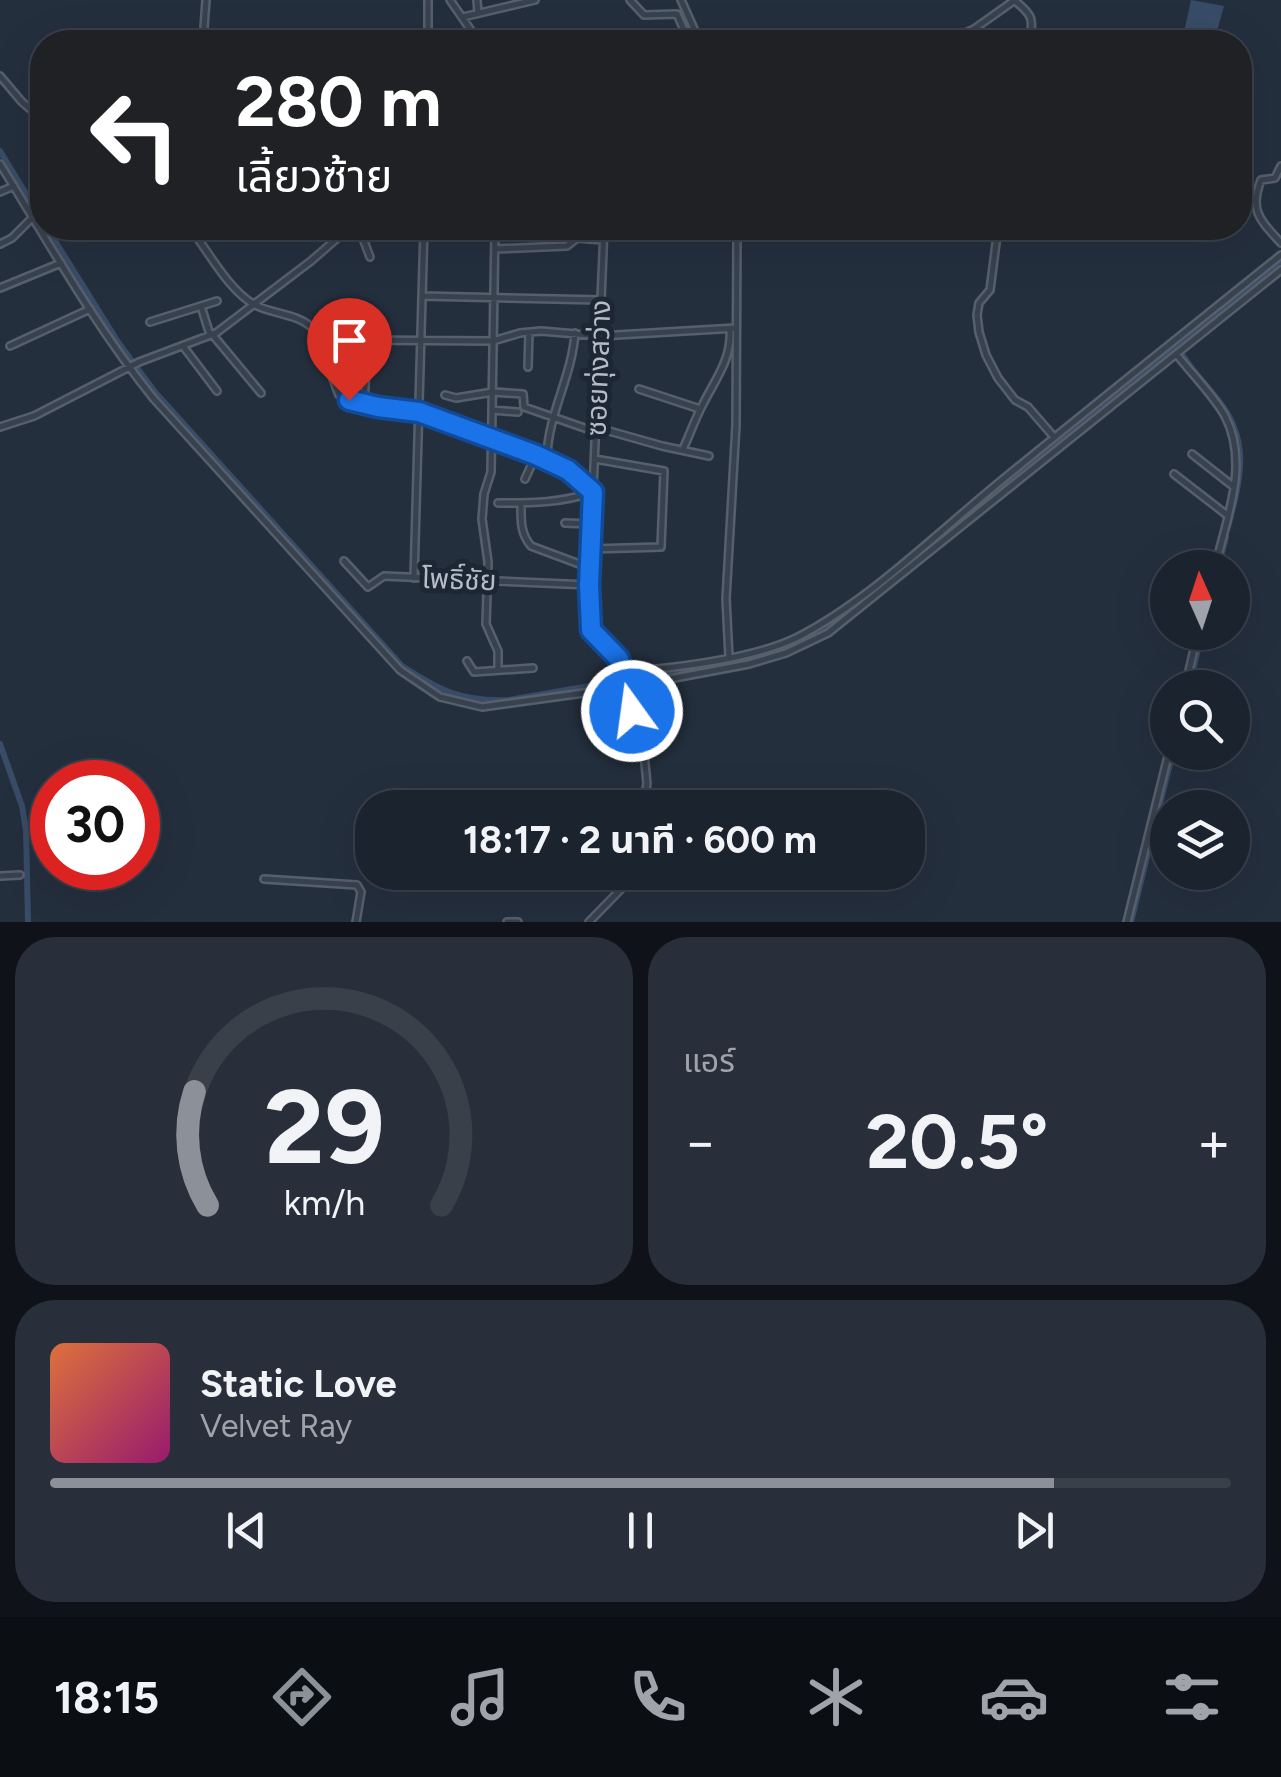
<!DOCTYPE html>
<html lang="th">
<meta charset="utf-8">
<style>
:root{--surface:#1b232e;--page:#282f3a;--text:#f1f3f6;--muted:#a0a4aa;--line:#39404a;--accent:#8c9099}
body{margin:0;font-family:Figtree,"Noto Sans Thai",sans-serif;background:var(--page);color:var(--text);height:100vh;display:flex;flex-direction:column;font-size:38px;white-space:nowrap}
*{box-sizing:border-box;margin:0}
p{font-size:32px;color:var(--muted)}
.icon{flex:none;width:55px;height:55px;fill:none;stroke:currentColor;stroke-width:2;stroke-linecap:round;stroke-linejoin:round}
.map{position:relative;height:922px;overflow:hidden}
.sheet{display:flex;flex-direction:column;gap:15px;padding:15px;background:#0f1319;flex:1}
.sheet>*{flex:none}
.banner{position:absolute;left:30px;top:30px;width:1222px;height:210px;border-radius:40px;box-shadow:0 10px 40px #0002,0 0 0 2px var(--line);background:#202124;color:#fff;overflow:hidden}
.needle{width:65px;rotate:357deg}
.buttons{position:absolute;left:1150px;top:550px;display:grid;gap:20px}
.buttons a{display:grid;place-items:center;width:100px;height:100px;border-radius:50%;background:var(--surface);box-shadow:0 10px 40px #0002,0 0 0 2px var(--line);font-size:50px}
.speed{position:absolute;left:30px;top:760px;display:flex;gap:20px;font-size:50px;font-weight:700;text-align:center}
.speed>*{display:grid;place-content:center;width:130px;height:130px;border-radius:50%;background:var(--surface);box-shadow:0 10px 40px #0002,0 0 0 2px var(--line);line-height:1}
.speed .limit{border:15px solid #d22;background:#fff;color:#111}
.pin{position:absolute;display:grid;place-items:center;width:85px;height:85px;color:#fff;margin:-102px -42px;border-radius:50% 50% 50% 0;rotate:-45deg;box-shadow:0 0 10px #0007}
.pin .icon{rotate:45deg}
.me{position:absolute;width:110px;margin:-55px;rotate:346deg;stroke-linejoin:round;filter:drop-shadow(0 0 8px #0008)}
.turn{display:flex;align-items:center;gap:35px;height:210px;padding:0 40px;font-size:45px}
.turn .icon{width:130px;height:130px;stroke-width:2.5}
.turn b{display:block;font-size:70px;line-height:85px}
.big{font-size:75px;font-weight:700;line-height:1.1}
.sheet .tile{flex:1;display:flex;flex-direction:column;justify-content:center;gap:15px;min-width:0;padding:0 35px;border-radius:40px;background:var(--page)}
.sheet .dial{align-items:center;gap:0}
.dial svg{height:260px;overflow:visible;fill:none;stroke:var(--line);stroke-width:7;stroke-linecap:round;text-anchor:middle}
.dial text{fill:var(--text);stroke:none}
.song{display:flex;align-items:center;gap:30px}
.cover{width:120px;height:120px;border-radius:15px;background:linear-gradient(135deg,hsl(20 70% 55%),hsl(320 70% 35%))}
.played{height:10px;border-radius:5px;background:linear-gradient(90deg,var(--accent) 85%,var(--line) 85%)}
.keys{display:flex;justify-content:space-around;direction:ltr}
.heat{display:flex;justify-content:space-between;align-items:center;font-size:55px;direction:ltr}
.sheet .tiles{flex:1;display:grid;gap:15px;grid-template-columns:1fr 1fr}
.tile:last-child{grid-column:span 2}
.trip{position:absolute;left:355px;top:790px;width:570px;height:100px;border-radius:40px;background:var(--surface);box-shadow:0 10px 40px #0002,0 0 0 2px var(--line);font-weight:700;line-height:100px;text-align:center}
.tabs{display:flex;height:160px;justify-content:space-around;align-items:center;background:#0b0e12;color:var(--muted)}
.tabs .icon{width:70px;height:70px}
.tabs .active{color:var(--accent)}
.tabs b{font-size:45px;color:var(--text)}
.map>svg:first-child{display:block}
.water{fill:#394c67}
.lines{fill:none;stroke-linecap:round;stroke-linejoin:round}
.canal{stroke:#394c67;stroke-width:6}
.minor-casing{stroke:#565f6c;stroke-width:10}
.minor{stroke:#38414e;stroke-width:5}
.route-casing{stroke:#114b97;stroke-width:25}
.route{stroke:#1a73e8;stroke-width:18}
.labels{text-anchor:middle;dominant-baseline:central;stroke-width:10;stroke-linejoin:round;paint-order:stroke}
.street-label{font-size:28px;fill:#b4bcc9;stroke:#1d2633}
</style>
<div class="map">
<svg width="1281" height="922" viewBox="0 0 1281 922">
<rect width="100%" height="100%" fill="#242f3e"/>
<path class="water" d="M 1191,0 L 1224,6 L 1214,42 L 1183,37 Z"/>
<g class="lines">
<path class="canal" d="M 0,151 L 42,220
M 47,228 L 118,342 L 155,392 L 402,666 C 441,691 461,702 509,700 L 745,659 L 784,649 L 826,629 L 885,582
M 1184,357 C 1193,372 1207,385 1218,400 C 1252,442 1240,480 1228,527
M 903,567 L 1281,262
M 1218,568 L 1226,537
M 1189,688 L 1202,632
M 0,744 L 22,806 L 26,830 L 28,922
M 1159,808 L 1173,752
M 1131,922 L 1157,816"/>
<defs>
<path id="minor" d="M 450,0 L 479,42
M 477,0 L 478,13
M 630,0 L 644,15 L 677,14 L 687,37 L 695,34
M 681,0 L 700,42
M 1014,0 C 1033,15 1034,19 1029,42
M 463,17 L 535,0
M 203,42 L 206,0
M 428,42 L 428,0
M 881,42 L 916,35 L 963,34 L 974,29 L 1015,0
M 0,76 L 22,102 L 42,119
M 0,164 C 49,243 95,326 154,399 L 400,670 L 440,697 L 482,707 L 627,687 L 749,664 L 786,653 L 828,633 L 1281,270
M 1281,166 L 1275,178 L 1261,180 C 1249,211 1260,220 1281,243
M 0,192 L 14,186
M 190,228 C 209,252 228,290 255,305 C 272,314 300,314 313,329 C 320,337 333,381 339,395 L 360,404 L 419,413 L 536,455 L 568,470 L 593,492 C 562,503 531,503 498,503
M 359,228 L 370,257
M 495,228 L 491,472 L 484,494 L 482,519 L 488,562 L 486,624 L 498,651 L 498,670
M 604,228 L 589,585 L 591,630 L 619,659 L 624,672 L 644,753 L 647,784 L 642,808
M 998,228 L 990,290 L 979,303 L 977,315 L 979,332 L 986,355 L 998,378 L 1015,400 L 1028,407 L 1054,437
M 0,244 L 12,238 L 33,217
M 495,249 L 567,246 L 577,238 L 603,240
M 0,288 L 61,263
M 422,296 L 601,300
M 201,306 L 210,335
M 150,322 L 217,301
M 212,334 L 261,393
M 316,336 L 357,340 L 493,341 L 520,333 L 541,331 L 600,336 L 736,328
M 10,346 L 90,309
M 183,346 L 217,391
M 1177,355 C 1192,374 1214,396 1225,416 C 1250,464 1226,519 1215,568
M 528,367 L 529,333
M 639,389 L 700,409
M 445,395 L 456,398 L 493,392 L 523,394 L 524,407 L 596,432
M 364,404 L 366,369
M 492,410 L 518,412
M 0,427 L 34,416 L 139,362 L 216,333 L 311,261 L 349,228
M 595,427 L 662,446 L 709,456
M 683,449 C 690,434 695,419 703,404 C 716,378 732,359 730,329
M 1192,454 L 1234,487
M 547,459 C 547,416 572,377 575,333
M 1174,474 L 1227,515
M 525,479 L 536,455
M 521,503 C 521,520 520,533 531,546 L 590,568
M 565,523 L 591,524
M 591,549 L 661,547 L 664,471 L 595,459
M 344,561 L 368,587 L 384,576 L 589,585
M 414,578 L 424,228
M 729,657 L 726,599 L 736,425 L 737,228
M 467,661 L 474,672 L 533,668
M 624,672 C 675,668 750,660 796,638 C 865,603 930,540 990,490 C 1086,411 1184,333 1281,255
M 1185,688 L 1198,632
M 0,876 L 20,875
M 264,879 L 357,885 L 361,892 L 356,922
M 507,922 L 518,922
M 589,922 L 624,886 L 627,872
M 1127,922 L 1169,752"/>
</defs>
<use href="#minor" class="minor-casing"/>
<use href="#minor" class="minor"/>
</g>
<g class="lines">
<defs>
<path id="route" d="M 349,400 L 378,407 L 419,412 L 536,455 L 568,470 L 593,492 L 589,585 L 591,630 L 619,659 L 632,711"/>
</defs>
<use href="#route" class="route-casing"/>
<use href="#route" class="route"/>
</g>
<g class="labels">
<g class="street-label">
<text transform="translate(598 368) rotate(-88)">ซอยทุ่งสว่าง</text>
<text transform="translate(459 579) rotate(2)">โพธิ์ชัย</text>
</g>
</g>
</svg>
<div class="buttons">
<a><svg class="needle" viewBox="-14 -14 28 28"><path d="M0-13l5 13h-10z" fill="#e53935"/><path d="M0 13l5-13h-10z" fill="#a0a4aa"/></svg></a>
<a><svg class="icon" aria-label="search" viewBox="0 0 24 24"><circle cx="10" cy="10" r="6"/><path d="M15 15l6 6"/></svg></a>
<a><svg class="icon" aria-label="layers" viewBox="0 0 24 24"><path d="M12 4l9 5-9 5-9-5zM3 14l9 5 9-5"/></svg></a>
</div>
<div class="speed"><div class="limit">30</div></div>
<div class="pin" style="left:349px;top:400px;background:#d93025"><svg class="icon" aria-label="arrive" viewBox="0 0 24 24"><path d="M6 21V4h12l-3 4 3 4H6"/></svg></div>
<svg class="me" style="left:632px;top:711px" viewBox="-20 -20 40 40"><circle r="17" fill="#1a73e8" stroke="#fff" stroke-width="3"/><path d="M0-11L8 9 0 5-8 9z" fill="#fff"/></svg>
<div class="trip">18:17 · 2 นาที · 600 m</div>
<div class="banner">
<div class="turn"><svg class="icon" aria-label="left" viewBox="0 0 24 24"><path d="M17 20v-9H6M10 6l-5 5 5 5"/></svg><div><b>280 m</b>เลี้ยวซ้าย</div></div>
</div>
</div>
<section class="sheet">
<div class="tiles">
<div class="tile dial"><svg viewBox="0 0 100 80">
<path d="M14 69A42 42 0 1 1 86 69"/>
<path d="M14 69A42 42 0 0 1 10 34" stroke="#8c9099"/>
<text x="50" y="56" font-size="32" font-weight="700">29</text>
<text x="50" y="72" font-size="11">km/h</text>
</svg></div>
<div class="tile"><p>แอร์</p>
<div class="heat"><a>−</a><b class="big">20.5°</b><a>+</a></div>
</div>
<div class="tile">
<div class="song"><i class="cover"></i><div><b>Static Love</b><p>Velvet Ray</p></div></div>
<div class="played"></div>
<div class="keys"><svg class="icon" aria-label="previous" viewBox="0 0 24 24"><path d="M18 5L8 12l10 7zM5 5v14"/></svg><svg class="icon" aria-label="pause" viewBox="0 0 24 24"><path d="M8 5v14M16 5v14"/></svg><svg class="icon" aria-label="next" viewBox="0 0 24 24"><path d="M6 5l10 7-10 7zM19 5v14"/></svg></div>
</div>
</div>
</section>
<nav class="tabs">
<b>18:15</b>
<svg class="icon active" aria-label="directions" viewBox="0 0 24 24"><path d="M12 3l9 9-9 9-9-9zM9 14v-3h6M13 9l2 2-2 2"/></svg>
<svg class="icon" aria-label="music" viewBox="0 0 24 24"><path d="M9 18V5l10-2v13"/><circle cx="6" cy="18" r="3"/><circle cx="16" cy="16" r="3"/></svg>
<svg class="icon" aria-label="phone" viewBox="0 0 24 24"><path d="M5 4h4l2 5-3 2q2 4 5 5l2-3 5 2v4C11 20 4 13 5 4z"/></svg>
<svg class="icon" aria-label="climate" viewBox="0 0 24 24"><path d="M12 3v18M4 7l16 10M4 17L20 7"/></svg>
<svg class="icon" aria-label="car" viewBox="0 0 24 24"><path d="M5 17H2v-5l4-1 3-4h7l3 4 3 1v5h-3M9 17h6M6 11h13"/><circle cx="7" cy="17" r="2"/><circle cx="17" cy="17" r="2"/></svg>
<svg class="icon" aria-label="filters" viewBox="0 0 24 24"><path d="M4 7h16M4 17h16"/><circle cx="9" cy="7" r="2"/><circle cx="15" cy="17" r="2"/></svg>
</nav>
